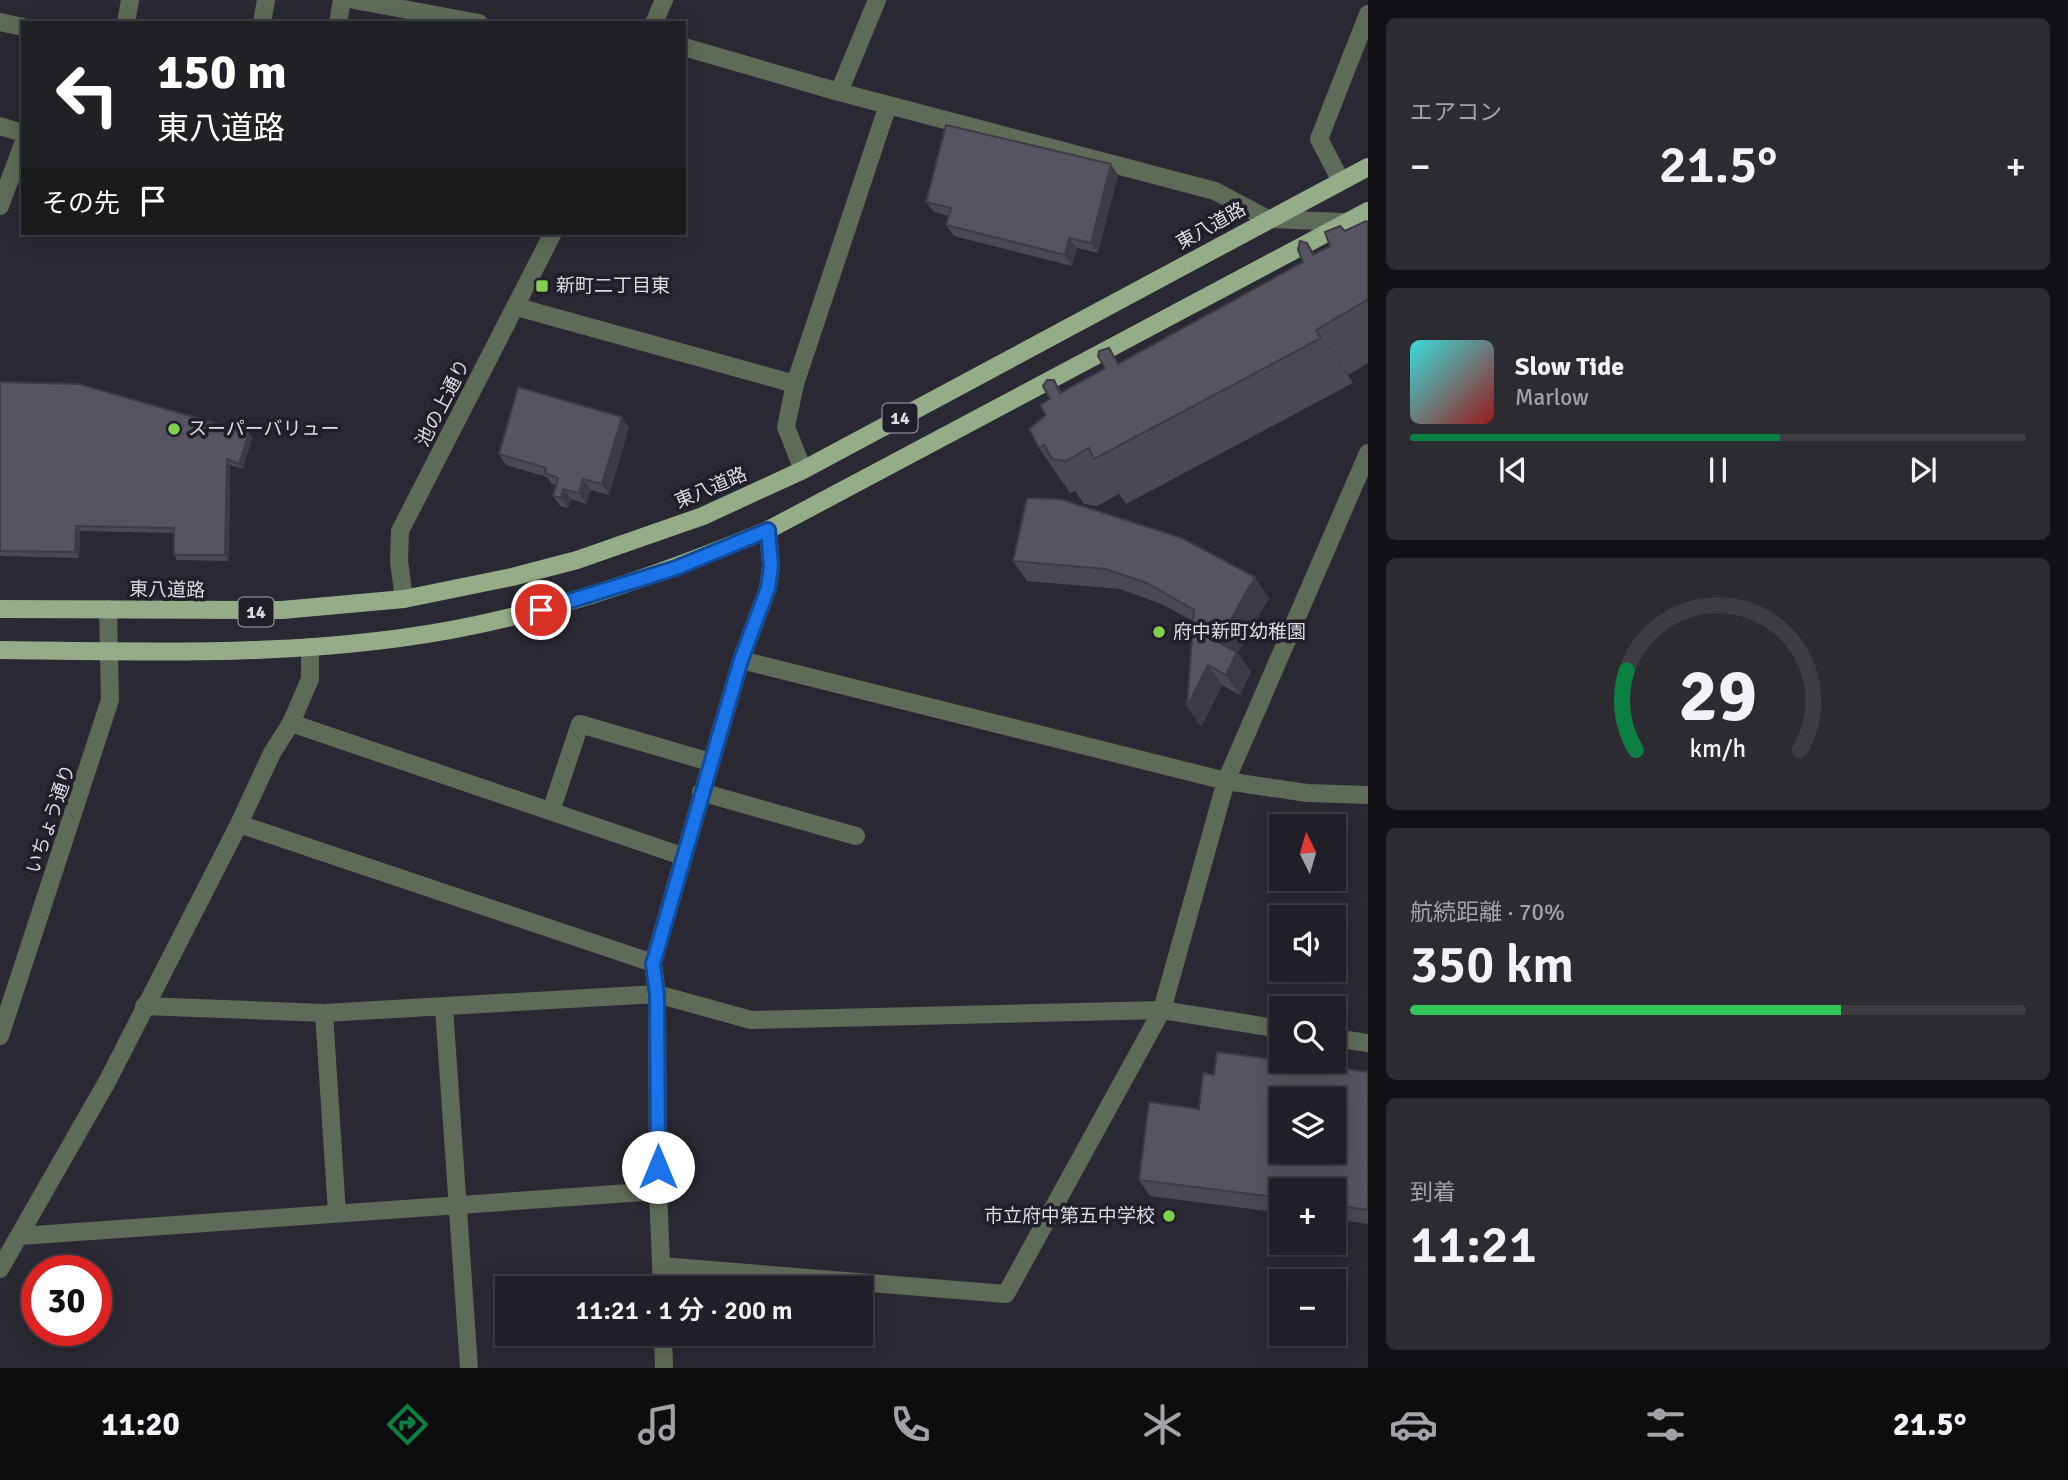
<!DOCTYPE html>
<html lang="ja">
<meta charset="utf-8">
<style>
:root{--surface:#201e26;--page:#2d2b32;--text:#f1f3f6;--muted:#a2a2a7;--line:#3d3c43;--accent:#0b8043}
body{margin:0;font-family:Signika,"Noto Sans JP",sans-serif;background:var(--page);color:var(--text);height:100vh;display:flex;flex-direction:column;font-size:26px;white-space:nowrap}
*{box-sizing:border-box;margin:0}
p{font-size:23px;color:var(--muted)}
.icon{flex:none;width:38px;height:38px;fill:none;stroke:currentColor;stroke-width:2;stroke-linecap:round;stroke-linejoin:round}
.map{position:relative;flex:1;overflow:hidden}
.panel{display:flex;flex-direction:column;gap:18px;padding:18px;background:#121015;width:700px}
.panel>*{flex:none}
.banner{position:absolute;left:21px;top:21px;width:665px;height:214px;border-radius:0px;box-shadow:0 4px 18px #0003,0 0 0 2px var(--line);background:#202124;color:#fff;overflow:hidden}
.needle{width:46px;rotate:355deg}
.buttons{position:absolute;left:1269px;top:814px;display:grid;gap:14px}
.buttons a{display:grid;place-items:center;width:77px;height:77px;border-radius:0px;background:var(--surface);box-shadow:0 4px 18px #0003,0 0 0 2px var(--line);font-size:35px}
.speed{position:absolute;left:21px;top:1255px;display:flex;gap:14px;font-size:35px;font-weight:700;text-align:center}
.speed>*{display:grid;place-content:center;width:91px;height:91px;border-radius:50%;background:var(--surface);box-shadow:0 4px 18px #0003,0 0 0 2px var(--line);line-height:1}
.speed .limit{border:10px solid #d22;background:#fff;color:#111}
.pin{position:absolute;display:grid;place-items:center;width:60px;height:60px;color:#fff;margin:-30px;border:4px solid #fff;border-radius:50%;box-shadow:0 2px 7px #0007}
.me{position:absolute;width:77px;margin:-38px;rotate:0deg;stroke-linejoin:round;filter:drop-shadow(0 0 5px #0008)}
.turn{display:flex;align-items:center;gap:24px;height:147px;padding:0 21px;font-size:32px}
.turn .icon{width:91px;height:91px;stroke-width:2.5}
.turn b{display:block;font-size:49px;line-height:60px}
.then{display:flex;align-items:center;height:66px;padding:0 21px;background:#0003;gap:14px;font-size:26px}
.big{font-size:52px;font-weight:600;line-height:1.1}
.panel .card{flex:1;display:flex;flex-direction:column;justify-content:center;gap:10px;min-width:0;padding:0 24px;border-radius:10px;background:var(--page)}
.panel .dial{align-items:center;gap:0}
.dial svg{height:182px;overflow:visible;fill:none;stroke:var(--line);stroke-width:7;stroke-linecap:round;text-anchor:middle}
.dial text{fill:var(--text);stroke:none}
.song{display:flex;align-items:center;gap:21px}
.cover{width:84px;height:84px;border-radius:10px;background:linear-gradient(135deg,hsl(180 70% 55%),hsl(0 70% 35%))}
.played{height:7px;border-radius:4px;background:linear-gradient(90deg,var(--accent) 60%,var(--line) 60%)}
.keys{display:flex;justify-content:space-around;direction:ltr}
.heat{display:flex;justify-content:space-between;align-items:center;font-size:38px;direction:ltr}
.charge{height:10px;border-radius:5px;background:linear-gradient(90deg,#34c759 70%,var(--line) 0)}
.trip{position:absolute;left:495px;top:1276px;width:378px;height:70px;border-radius:0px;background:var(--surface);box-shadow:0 4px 18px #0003,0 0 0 2px var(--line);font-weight:600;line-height:70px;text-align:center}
.menu{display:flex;height:112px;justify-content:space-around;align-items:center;background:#0d0c0f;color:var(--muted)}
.menu .icon{width:49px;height:49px}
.menu .on{color:var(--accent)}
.menu b{font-size:32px;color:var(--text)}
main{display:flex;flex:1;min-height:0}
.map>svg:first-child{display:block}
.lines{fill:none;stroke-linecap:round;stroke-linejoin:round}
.minor{stroke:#5f6b59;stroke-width:18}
.major{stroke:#94ac87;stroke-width:18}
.wall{fill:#4a4853}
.shaded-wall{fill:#3c3b43}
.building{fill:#565460;stroke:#3c3b43;stroke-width:2;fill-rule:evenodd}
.route-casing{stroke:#114b97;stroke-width:18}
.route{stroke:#1a73e8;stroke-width:12}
.poi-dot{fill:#82d04f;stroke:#201e28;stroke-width:2.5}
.labels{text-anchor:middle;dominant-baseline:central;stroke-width:7;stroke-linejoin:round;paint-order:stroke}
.shield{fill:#201e28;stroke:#a4a2aa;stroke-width:2}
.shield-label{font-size:18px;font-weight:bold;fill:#dcdbe1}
.street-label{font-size:19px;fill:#dcdbe1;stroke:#201e28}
.poi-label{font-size:19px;fill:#dcdbe1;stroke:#201e28;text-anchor:start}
</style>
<main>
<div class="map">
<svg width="1368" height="1368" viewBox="0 0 1368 1368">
<rect width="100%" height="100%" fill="#2a2832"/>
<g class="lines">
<path class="minor" d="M 354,0 L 479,23
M 0,22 L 23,27
M 126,23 L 130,0
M 262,23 L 266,0
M 338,23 L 342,0
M 654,23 L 664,0
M 684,47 L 839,92 L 1215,191 L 1268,219 L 1368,223
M 839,92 L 877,0
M 0,126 L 23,133
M 1341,181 L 1319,139 L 1368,14
M 0,206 L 23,144
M 517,307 L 795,384
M 803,470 L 786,427 L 795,384 L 888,105
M 404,599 L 399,561 L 400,531 L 553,233
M 741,660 L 1226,781 L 1307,793 L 1368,795
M 291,723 L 682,856
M 701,792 L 856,836
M 551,811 L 580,724 L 710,762
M 239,824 L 653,963
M 144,1006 L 324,1013 L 657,994 L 751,1020 L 1162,1010 L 1281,1029
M 444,1008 L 469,1368
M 324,1013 L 337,1213
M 0,1036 L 110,700 L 108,609
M 1334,1038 L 1368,1043
M 20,1236 L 658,1191
M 661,1266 L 1006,1294 L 1162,1010 L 1226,781 L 1368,453
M 0,1269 L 108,1080 L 239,824 L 272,753 L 291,723 L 310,679 L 310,647
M 662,1288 L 658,1191 L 657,994 L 653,963 L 741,660 L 768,588 L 771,566 L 768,530
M 663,1334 L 664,1368"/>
<path class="major" d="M 0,609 L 282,610 L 404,599 L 512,577 L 577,560 L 703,516 L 803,470 L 1368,167
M 0,650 C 158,652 320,658 476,625 C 577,604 673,569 768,530 L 1368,211"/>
</g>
<path class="wall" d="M 1118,175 L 1098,253 L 1077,248 L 1072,266 L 954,236 L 946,225 L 949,216 L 934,212 L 926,202 Z
M 1368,222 L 1368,363 L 1348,375 L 1353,383 L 1126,504 L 1119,494 L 1097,506 L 1084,504 L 1075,491 L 1070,493 L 1039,448 L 1054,380 L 1062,392 L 1119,364 L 1303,262 L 1307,243 L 1315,254 L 1330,246 L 1345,231 Z
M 0,382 L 249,433 L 252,438 L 243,469 L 230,465 L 229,561 L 177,560 L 174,555 L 174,533 L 80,531 L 79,558 L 0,556 Z
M 629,427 L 609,495 L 591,490 L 586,504 L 571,499 L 568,508 L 560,506 L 553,496 L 556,485 L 552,484 L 547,477 L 506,465 L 499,454 Z
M 1027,498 L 1269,598 L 1238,653 L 1251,672 L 1240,695 L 1222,685 L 1201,727 L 1193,621 L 1161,604 L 1120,589 L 1027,581 L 1013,561 Z
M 1368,1072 L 1368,1224 L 1334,1219 L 1334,1190 L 1281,1190 L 1281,1213 L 1150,1196 L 1139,1180 L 1199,1109 L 1214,1075 Z"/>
<path class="shaded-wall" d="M 1111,164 L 1118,175 L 1098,253 L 1091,243 Z
M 1069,238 L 1077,248 L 1072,266 L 1065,255 Z
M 1316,330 L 1348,375 L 1353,383 L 1321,338 Z
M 622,417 L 629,427 L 609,495 L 602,484 Z
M 249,433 L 252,438 L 243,469 L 239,464 Z
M 227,459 L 230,465 L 229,561 L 225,555 Z
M 583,479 L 591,490 L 586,504 L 579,493 Z
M 563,489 L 571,499 L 568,508 L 561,498 Z
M 76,526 L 80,531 L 79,558 L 75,552 Z
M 1255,577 L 1269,598 L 1238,653 L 1251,672 L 1240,695 L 1226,675 L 1218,642 Z
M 1208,665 L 1222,685 L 1201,727 L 1187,707 Z"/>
<path class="building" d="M 946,125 L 1111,164 L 1091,243 L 1069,238 L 1065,255 L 946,225 L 951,208 L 926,202 Z
M 1366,221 L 1368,222 L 1368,298 L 1367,300 L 1316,330 L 1321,338 L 1094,459 L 1089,448 L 1066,461 L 1052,459 L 1044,445 L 1039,448 L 1029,429 L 1046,415 L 1040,405 L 1050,399 L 1043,386 L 1047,380 L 1054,380 L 1060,393 L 1105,368 L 1098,356 L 1099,351 L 1109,348 L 1118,364 L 1303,262 L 1298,250 L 1300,241 L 1307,243 L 1313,255 L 1330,246 L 1325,232 L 1340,226 L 1345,231 Z
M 0,382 L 79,384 L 249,433 L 239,464 L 227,459 L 225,555 L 174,555 L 174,528 L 76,526 L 75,552 L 0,551 Z
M 518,387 L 622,417 L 602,484 L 583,479 L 579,493 L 563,489 L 561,498 L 553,496 L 558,478 L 545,473 L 546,468 L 499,454 Z
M 1027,498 L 1060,499 L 1182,538 L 1255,577 L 1218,642 L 1237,652 L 1226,675 L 1208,665 L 1187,707 L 1194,610 L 1147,583 L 1105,569 L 1013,561 Z
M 1217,1052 L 1368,1072 L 1368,1210 L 1334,1205 L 1334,1190 L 1281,1190 L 1281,1198 L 1139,1180 L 1149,1102 L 1199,1109 L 1203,1073 L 1214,1075 ZM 1281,1099 L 1334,1099 L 1334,1152 L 1281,1152 Z"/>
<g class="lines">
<defs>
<path id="route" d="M 541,610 L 676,568 L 768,530 L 771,566 L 768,588 L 741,660 L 653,964 L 657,995 L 658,1167"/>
</defs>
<use href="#route" class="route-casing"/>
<use href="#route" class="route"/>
</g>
<g class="poi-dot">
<rect x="535" y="279" width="14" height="14" rx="3.5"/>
<circle cx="174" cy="429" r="7"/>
<circle cx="1159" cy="632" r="7"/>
<circle cx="1169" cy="1216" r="7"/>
</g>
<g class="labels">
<g class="shield">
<rect x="882.5" y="403.5" width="35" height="29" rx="5"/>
<rect x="238.5" y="597.5" width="35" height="29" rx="5"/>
</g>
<g class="shield-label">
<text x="900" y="418">14</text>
<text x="256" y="612">14</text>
</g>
<g class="street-label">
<text transform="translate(1211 226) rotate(-29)">東八道路</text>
<text transform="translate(443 403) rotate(-63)">池の上通り</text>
<text transform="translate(711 488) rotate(-23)">東八道路</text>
<text transform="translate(167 590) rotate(1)">東八道路</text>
<text transform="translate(51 819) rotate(-71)">いちょう通り</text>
</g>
<g class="poi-label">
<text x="556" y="286">新町二丁目東</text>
<text x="188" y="429">スーパーバリュー</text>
<text x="1173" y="632">府中新町幼稚園</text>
<text x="1155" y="1216" text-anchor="end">市立府中第五中学校</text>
</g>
</g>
</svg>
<div class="buttons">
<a><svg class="needle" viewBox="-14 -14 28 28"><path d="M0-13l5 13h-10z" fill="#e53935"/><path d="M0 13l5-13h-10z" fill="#a2a2a7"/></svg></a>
<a><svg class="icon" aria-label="sound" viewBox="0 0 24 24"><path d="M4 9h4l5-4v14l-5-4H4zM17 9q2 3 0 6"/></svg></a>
<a><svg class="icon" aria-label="search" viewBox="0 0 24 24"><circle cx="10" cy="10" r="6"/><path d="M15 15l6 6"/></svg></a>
<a><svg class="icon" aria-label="layers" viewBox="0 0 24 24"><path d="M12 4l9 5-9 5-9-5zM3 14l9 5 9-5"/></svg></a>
<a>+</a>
<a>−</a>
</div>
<div class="speed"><div class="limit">30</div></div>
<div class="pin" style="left:541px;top:610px;background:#d93025"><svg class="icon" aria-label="arrive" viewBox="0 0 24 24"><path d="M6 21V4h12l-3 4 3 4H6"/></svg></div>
<svg class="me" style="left:658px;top:1167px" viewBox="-20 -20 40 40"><circle r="19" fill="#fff"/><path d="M0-13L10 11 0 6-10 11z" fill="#1a73e8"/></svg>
<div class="trip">11:21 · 1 分 · 200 m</div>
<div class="banner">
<div class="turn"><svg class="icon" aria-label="left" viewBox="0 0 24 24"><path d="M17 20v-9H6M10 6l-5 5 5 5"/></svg><div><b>150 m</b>東八道路</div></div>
<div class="then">その先<svg class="icon" aria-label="arrive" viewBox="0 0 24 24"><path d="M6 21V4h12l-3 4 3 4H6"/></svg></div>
</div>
</div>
<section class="panel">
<div class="card"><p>エアコン</p>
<div class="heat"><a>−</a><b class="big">21.5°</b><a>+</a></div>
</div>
<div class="card">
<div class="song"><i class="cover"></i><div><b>Slow Tide</b><p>Marlow</p></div></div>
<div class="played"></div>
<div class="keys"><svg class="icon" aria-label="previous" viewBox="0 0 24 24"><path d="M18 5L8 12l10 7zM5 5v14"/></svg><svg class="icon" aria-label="pause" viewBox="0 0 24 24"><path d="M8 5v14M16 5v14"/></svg><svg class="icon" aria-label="next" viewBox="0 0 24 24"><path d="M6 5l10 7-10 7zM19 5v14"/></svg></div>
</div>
<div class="card dial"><svg viewBox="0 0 100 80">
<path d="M14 69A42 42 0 1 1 86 69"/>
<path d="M14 69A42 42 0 0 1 10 34" stroke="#0b8043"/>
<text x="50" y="56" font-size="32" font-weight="700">29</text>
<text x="50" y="72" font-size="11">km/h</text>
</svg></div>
<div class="card"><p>航続距離 · 70%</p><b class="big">350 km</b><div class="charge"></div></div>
<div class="card"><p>到着</p><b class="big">11:21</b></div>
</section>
</main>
<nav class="menu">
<b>11:20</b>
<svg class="icon on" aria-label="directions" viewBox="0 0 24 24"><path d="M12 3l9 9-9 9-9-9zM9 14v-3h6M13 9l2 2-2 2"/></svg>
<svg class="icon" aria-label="music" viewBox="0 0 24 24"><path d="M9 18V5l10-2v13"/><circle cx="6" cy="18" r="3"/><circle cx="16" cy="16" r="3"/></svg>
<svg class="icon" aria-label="phone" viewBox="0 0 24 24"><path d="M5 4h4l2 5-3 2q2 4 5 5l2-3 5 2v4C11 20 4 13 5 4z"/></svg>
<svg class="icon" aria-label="climate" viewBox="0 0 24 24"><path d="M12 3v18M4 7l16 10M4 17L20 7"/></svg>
<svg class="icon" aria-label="car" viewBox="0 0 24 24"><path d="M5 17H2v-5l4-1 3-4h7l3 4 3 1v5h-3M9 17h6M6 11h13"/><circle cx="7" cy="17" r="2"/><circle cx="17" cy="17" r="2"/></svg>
<svg class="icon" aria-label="filters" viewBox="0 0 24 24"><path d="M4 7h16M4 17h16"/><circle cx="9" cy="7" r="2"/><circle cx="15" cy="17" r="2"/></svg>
<b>21.5°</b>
</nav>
